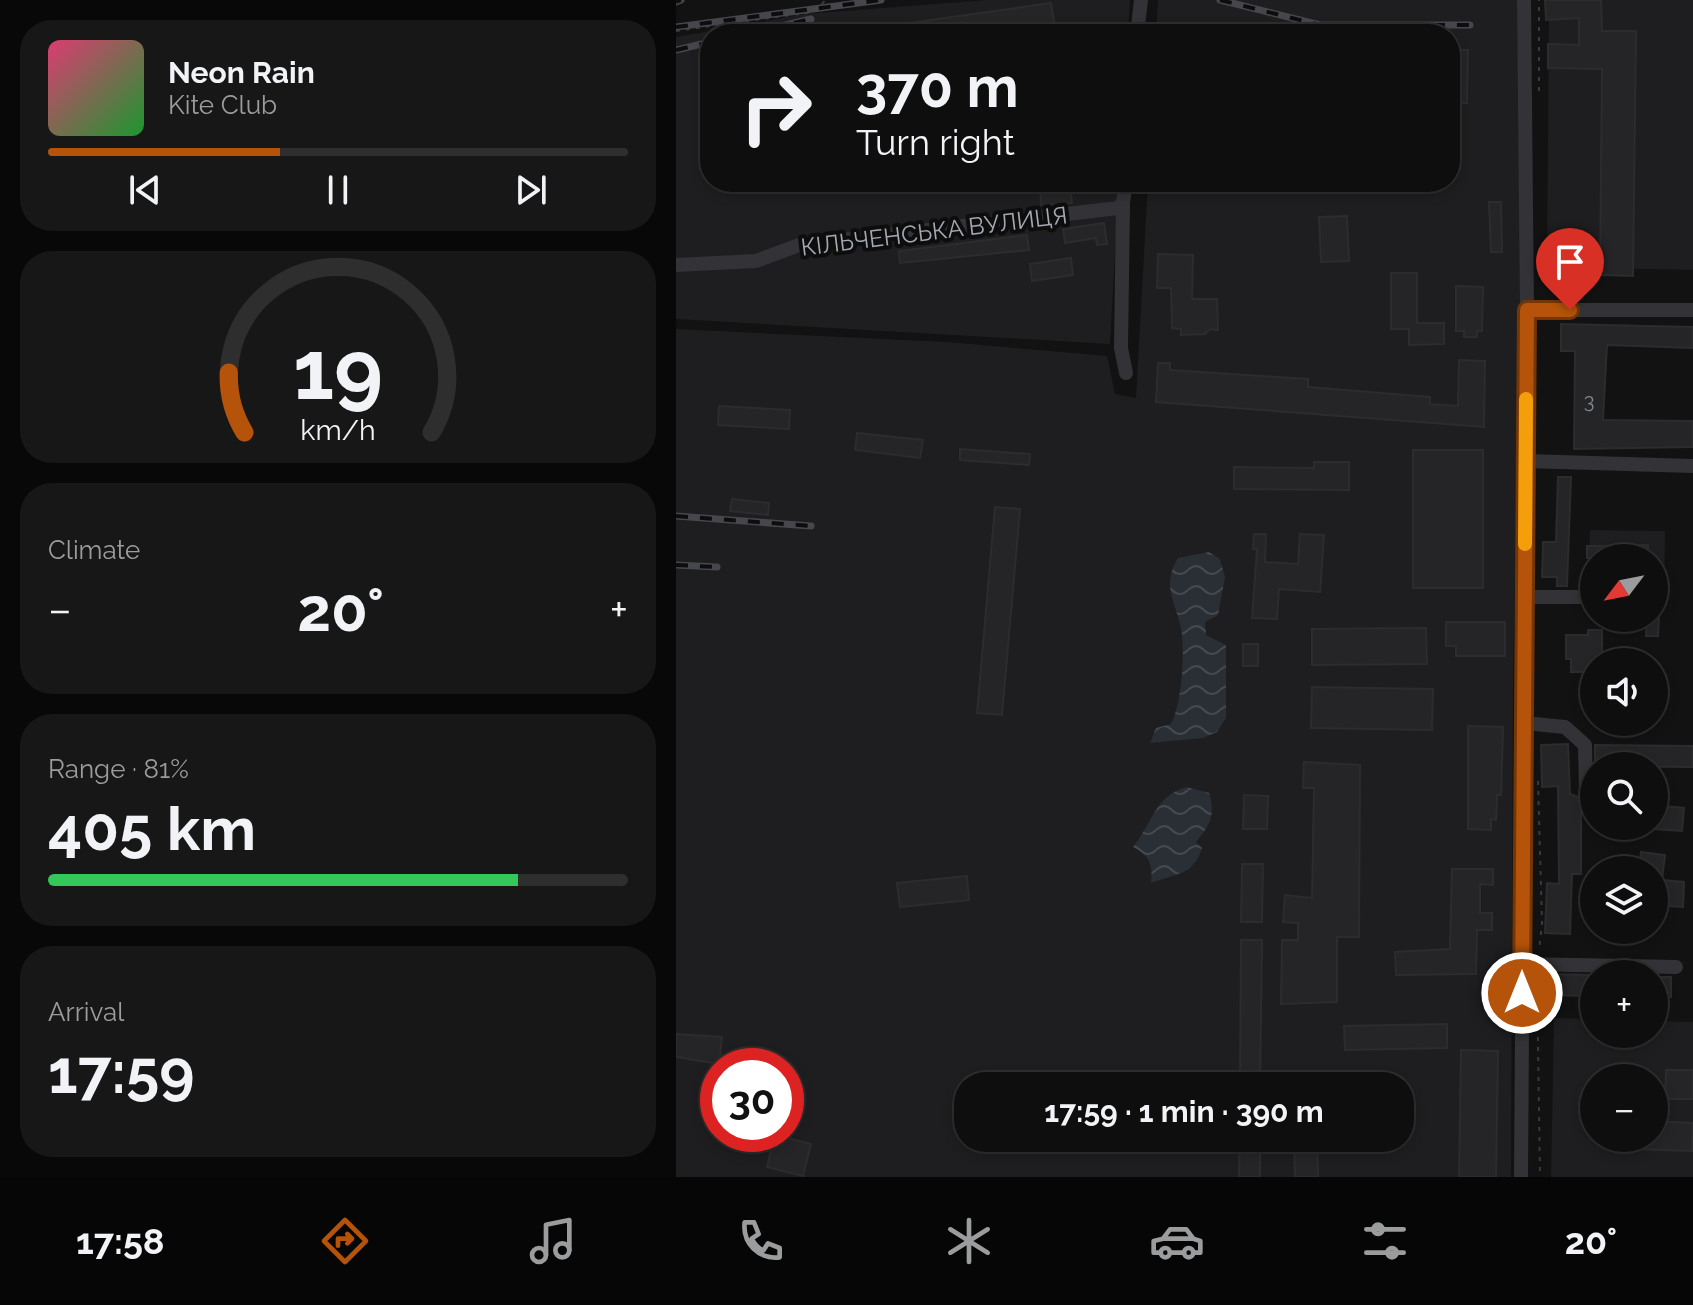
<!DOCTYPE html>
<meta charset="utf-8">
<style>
:root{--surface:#0e0e0e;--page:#171717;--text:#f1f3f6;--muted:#9b9c9e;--line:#2e2e2e;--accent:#b45309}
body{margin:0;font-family:Raleway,sans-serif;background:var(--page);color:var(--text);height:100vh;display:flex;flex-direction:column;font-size:30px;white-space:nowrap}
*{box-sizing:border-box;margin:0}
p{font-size:26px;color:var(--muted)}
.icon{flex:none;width:44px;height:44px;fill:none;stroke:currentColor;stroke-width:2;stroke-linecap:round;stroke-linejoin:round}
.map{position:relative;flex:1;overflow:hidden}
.details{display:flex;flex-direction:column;gap:20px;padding:20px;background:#080808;width:676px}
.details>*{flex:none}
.guide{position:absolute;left:24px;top:24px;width:760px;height:168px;border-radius:32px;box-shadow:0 4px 12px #0003,0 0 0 2px var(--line);background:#0e0e0e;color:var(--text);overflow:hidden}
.needle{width:52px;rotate:238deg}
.controls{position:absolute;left:904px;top:544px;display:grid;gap:16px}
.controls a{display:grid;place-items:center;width:88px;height:88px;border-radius:50%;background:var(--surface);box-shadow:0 4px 12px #0003,0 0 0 2px var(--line);font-size:40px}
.speed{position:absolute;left:24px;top:1048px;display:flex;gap:16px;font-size:40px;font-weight:700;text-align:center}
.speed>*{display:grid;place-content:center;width:104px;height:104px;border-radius:50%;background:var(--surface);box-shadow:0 4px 12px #0003,0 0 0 2px var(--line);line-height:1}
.speed .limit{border:12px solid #d22;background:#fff;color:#111}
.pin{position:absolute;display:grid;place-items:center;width:68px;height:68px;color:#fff;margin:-82px -34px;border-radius:50% 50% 50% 0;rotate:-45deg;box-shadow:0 0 8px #0007}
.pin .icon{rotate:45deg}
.me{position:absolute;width:88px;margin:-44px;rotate:0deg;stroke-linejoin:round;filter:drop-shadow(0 0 6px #0008)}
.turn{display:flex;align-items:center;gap:28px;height:168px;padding:0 24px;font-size:36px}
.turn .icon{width:104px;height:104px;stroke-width:2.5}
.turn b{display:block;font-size:56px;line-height:68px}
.big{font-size:60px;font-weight:700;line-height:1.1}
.details .tile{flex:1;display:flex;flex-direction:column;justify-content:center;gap:12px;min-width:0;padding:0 28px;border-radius:32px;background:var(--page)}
.details .dial{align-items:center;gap:0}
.dial svg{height:208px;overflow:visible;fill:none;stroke:var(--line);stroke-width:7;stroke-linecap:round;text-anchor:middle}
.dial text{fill:var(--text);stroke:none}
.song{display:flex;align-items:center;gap:24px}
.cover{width:96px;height:96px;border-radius:12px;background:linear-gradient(135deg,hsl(340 70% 55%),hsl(130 70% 35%))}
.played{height:8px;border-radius:4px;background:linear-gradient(90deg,var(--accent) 40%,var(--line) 40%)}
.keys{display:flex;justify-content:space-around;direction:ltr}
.heat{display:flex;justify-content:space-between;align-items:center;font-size:44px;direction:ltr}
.charge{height:12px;border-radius:6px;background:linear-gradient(90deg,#34c759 81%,var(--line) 0)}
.trip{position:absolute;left:278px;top:1072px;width:460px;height:80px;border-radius:32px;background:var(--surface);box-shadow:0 4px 12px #0003,0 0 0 2px var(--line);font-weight:700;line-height:80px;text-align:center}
.menu{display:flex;height:128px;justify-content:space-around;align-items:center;background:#060606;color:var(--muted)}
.menu .icon{width:56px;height:56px}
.menu .selected{color:var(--accent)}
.menu b{font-size:36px;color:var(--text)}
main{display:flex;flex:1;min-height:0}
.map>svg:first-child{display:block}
.built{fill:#1e1e20;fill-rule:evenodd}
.water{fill:url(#water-waves)}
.building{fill:#252527;stroke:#2c2c2f;stroke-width:2}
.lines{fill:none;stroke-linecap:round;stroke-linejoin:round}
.path{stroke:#393a3e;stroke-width:2;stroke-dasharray:4 6;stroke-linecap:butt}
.minor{stroke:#333337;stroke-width:14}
.rail-casing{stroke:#46474c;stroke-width:7}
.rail{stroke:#0d0d0e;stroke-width:4;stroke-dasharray:12;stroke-linecap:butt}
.route-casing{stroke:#753606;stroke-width:20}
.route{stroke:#b45309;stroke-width:14}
.slow{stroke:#f59e0b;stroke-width:14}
.labels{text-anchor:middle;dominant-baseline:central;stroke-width:8;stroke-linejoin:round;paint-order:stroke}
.number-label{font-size:20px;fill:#84868e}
.street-label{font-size:24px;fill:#a4a8b2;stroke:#0d0d0e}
</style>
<main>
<section class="details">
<div class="tile">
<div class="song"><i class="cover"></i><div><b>Neon Rain</b><p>Kite Club</p></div></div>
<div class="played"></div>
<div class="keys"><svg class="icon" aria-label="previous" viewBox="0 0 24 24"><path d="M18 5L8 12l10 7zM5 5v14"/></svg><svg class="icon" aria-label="pause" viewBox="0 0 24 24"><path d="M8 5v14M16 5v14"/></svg><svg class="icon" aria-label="next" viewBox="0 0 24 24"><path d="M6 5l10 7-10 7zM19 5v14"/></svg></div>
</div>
<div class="tile dial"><svg viewBox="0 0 100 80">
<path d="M14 69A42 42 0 1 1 86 69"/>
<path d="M14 69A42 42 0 0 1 8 46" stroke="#b45309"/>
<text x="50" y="56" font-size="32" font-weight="700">19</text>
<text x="50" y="72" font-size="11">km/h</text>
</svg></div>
<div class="tile"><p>Climate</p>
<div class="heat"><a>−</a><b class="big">20°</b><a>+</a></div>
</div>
<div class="tile"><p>Range · 81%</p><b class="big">405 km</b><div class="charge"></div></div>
<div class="tile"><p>Arrival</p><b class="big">17:59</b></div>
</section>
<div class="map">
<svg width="1017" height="1177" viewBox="0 0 1017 1177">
<defs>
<pattern id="water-waves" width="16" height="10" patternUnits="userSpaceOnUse" patternTransform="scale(2)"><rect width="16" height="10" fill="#292f35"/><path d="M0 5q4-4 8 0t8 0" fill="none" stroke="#454a50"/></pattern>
</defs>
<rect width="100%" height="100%" fill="#121213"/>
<path class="built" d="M 311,0 L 454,0 L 452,34 L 34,34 L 34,182 L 443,182 L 434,344 L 0,319 L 0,37 L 129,14 Z
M 482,0 L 841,0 L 845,235 L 837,687 L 835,1177 L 0,1177 L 0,329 L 271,342 L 431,356 L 439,394 L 460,398 L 472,182 L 774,182 L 774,34 L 480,34 ZM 42,1066 L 110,1066 L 110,1134 L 42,1134 ZM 292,1086 L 724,1086 L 724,1138 L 292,1138 Z
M 873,0 L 1017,0 L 1017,270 L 871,267 Z
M 914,530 L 989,531 L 988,609 L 978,608 L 978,558 L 918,558 L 918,608 L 913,607 Z
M 878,1018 L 918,1019 L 918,1034 L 978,1034 L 978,1021 L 1017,1022 L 1017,1177 L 875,1177 ZM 918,1078 L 978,1078 L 978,1138 L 918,1138 Z"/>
<path class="water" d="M 533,552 L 544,559 L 549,577 L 542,615 L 529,622 L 530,635 L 550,645 L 550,718 L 541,732 L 527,738 L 474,743 L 480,728 L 495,724 C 506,704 510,646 504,624 C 498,599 486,585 502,558 Z
M 511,787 L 533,793 C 540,815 534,825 520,842 L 526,848 C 518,875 499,874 475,883 C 477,864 474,856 457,847 C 476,824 479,795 511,787 Z"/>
<path class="building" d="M 869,0 L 925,0 L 926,31 L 960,31 L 957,276 L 924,275 L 926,69 L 872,68 L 872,44 L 903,45 L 903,18 L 870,20 Z
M 375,3 L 379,28 L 333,34 L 198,34 L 197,28 Z
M 774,50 L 792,50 L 791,103 L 774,103 Z
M 34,85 L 34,114 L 29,114 L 24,87 Z
M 364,182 L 394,182 L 396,203 L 365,205 Z
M 813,202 L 825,202 L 826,252 L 815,252 Z
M 671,216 L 673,261 L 645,262 L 643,217 Z
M 428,223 L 431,244 L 421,245 L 420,238 L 389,243 L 387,229 Z
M 351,235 L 353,250 L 224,263 L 223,251 Z
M 482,254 L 517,255 L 516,299 L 541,299 L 542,330 L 534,329 L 529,334 L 505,335 L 505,329 L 496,328 L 495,288 L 481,288 Z
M 395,258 L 397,275 L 356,281 L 354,264 Z
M 715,273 L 741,273 L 741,323 L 768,323 L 768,344 L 733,345 L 733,329 L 715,329 Z
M 780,286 L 807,287 L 806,331 L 801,331 L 801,337 L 788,337 L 788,331 L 780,331 Z
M 885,324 L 1017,327 L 1017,348 L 931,345 L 927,420 L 1017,421 L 1017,447 L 898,449 L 899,351 L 885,351 Z
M 783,360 L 809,361 L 808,427 L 480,402 L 482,363 L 494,363 L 494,370 L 632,379 L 632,387 L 754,397 L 754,404 L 782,406 Z
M 43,406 L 114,410 L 113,429 L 42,425 Z
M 181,433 L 247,440 L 244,458 L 179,450 Z
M 284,449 L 354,454 L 353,465 L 284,460 Z
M 737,450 L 807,450 L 807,588 L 737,588 Z
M 638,462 L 673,462 L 673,490 L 558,489 L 558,467 L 638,468 Z
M 882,477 L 895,477 L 891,586 L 881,586 L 881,577 L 866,577 L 867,542 L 880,542 Z
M 56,499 L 93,503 L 92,515 L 54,511 Z
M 319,507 L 344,509 L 326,715 L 301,713 Z
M 578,534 L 590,534 L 589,562 L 622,564 L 624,534 L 648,535 L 644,592 L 603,589 L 601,619 L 576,618 L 581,549 L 577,549 Z
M 972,545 L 972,558 L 911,558 L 911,546 Z
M 971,618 L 983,618 L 982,636 L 970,636 Z
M 770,622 L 829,622 L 829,656 L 780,656 L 780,646 L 770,646 Z
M 750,628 L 751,664 L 636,665 L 636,629 Z
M 912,630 L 926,630 L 926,662 L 918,662 L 918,672 L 895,672 L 895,659 L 890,659 L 890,635 L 912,635 Z
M 567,644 L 582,644 L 582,666 L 567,666 Z
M 636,687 L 757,689 L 756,730 L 635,728 Z
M 792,726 L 827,727 L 825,795 L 821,795 L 820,820 L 815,819 L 815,830 L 792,829 Z
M 892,744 L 894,794 L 905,798 L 905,874 L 896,874 L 894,934 L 869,933 L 871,883 L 883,884 L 882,786 L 866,787 L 865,745 Z
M 919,745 L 1017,746 L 1017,767 L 919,766 Z
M 628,762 L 684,765 L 683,937 L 661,937 L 661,1002 L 605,1004 L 606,940 L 622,940 L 622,923 L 607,922 L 609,895 L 636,898 L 638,788 L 627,788 Z
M 568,795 L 592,796 L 591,829 L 567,829 Z
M 978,805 L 1008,808 L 1006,831 L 978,829 Z
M 965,852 L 989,855 L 986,880 L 1008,882 L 1007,907 L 978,905 L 978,870 L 963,869 Z
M 566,864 L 587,864 L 586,922 L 565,922 Z
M 776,869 L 817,869 L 817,885 L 804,884 L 804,913 L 816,913 L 816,930 L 801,930 L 800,974 L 720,975 L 719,952 L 774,949 Z
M 291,876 L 293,900 L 224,907 L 221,883 Z
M 565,940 L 586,940 L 584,1086 L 564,1086 Z
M 870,974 L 918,975 L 918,996 L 870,995 Z
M 978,977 L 995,977 L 995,997 L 978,997 Z
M 771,1024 L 771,1048 L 669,1050 L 668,1026 Z
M 0,1034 L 46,1037 L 43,1064 L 0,1057 Z
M 785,1050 L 822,1051 L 820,1177 L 783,1177 Z
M 990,1070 L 1017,1070 L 1017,1099 L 989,1099 Z
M 978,1121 L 1017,1123 L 1016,1151 L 958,1149 L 959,1138 L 978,1138 Z
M 99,1135 L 135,1144 L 127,1176 L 91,1167 Z
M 564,1138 L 584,1138 L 584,1177 L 563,1177 Z
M 618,1138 L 641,1138 L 642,1177 L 619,1177 Z"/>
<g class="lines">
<path class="path" d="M 0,31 L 137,12 L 150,0
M 863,91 L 863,0
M 862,781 L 866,923 L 863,950
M 861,977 L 864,1177"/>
<path class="minor" d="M 461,34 L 465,0
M 447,203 L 445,348 L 450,373
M 0,265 L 80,261 L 123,245 L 442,208 L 447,203 L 450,182
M 851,310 L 1017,310
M 850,461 L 1017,466
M 849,597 L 911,597
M 848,723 L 889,727 L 909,745 L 910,790
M 846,964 L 1000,967
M 845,1177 L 851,310 L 848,0"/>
<defs>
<path id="rail" d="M 544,0 L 644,25 L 794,25
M 0,2 L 5,0
M 0,27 L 205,0
M 71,34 L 135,19
M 0,50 L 34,42
M 0,516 L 135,526
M 0,565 L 41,567"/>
</defs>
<use href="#rail" class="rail-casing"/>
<use href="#rail" class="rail"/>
</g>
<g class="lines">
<defs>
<path id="route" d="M 846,993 L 851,310 L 894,310"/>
</defs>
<use href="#route" class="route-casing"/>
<use href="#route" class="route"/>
<path class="slow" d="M 849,544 L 850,399"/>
</g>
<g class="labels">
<g class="number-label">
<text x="913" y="401">3</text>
</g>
<g class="street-label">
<text transform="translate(258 231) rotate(-7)">КІЛЬЧЕНСЬКА ВУЛИЦЯ</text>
</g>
</g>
</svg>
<div class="controls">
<a><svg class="needle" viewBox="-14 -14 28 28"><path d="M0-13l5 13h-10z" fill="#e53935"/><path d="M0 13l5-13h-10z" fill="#9b9c9e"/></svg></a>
<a><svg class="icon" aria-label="sound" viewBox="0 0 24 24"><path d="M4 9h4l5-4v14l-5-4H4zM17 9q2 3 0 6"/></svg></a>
<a><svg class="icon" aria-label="search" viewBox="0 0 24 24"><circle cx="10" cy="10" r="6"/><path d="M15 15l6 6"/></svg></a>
<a><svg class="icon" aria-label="layers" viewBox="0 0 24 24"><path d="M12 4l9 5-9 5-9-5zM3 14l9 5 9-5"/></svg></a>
<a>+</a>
<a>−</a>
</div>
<div class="speed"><div class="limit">30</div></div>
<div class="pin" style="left:894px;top:310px;background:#d93025"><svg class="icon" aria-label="arrive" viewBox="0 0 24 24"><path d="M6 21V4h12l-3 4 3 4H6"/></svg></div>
<svg class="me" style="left:846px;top:993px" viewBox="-20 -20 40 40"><circle r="17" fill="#b45309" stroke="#fff" stroke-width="3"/><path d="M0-11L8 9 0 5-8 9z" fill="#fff"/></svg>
<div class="trip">17:59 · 1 min · 390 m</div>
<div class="guide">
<div class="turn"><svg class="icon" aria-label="right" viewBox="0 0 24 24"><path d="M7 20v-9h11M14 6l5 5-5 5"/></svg><div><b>370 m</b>Turn right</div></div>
</div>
</div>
</main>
<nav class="menu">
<b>17:58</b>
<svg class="icon selected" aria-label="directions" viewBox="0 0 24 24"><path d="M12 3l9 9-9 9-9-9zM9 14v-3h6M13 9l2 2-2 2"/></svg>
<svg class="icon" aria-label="music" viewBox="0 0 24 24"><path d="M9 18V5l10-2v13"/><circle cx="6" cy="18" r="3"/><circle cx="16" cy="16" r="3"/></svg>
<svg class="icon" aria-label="phone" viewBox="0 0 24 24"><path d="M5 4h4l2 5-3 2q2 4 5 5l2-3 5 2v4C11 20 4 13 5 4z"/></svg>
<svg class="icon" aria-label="climate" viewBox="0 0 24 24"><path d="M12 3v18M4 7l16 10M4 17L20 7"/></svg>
<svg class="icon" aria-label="car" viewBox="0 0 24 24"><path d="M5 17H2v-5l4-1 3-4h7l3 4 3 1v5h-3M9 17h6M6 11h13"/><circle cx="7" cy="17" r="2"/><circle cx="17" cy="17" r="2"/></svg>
<svg class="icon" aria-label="filters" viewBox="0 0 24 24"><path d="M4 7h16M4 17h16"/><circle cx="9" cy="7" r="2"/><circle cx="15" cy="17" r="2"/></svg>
<b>20°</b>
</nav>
